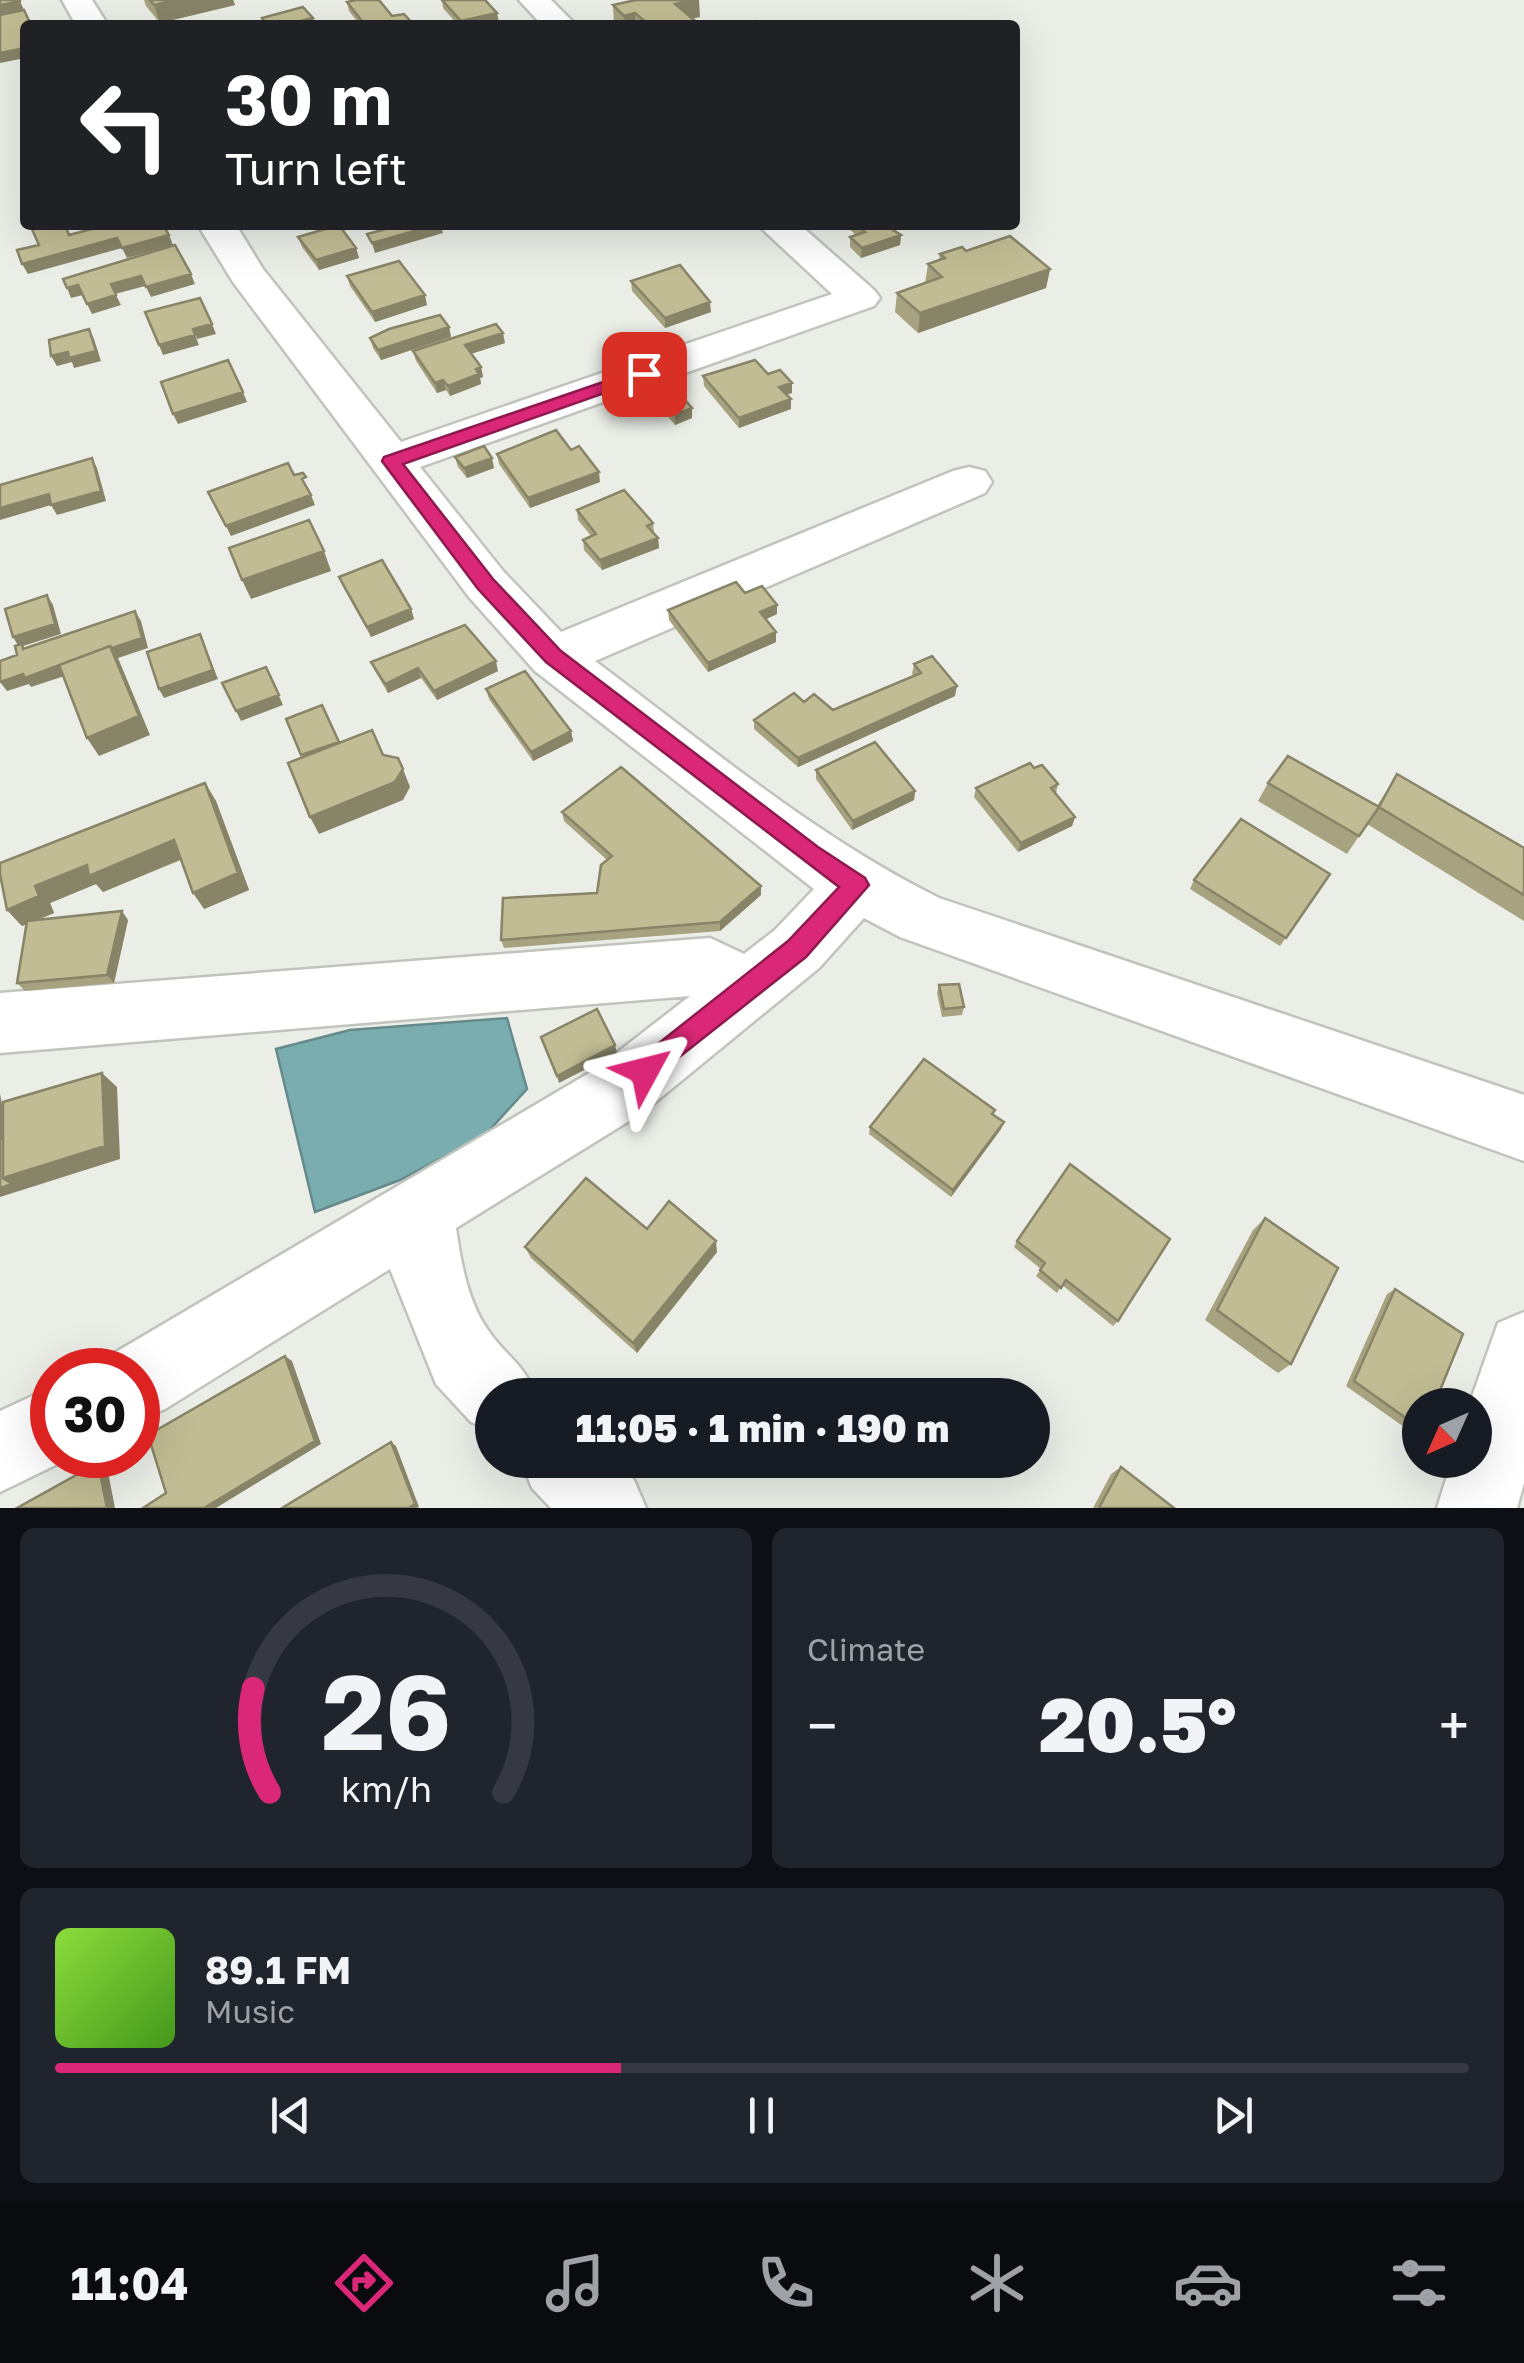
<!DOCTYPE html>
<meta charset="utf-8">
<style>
:root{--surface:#171b24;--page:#20242c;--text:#f1f3f6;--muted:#9ea1a6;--line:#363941;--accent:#db2777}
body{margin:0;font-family:"Golos Text",sans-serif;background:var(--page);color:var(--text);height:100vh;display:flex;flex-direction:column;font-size:38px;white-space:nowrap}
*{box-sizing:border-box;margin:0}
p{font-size:32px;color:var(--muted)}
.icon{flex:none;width:55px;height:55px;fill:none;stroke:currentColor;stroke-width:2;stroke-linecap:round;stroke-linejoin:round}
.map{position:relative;height:1508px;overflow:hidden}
.details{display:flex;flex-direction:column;gap:20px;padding:20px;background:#0d0f14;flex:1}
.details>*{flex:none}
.guide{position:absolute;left:20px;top:20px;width:1000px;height:210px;border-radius:10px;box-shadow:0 10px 40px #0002;background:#202124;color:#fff;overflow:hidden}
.needle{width:65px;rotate:225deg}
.controls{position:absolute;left:1402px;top:1388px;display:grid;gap:20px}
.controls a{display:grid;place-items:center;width:90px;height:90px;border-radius:50%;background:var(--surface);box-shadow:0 10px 40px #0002;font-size:50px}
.speed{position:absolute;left:30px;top:1348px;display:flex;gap:20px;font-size:50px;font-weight:700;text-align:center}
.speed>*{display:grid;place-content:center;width:130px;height:130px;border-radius:50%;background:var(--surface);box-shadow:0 10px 40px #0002;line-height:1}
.speed .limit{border:15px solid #d22;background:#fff;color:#111}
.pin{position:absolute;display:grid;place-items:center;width:85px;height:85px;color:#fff;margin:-42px;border-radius:20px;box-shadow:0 5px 15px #0006}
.me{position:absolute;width:110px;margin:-55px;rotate:52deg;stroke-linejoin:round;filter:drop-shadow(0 0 8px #0008)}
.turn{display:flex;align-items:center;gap:35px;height:210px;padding:0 40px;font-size:45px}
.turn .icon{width:130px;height:130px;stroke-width:2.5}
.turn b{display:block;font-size:70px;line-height:85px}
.big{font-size:75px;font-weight:800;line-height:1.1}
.details .widget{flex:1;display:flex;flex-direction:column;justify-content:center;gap:15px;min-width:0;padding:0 35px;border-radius:15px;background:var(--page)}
.details .dial{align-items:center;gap:0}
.dial svg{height:260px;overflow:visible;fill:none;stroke:var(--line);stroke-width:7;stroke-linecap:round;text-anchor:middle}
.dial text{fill:var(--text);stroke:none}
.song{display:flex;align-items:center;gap:30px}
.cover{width:120px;height:120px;border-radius:15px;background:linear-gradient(135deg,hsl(90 70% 55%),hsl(100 70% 35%))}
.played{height:10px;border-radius:5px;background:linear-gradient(90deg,var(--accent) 40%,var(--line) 40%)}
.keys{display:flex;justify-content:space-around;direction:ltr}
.heat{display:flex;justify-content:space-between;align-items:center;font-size:55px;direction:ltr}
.details .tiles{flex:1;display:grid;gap:20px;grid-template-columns:1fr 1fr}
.widget:last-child{grid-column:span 2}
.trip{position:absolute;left:475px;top:1378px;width:575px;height:100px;border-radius:50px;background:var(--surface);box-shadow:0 10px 40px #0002;font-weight:800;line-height:100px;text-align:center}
.tabs{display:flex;height:160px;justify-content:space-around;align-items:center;background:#090b0e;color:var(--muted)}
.tabs .icon{width:70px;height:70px}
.tabs .active{color:var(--accent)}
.tabs b{font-size:45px;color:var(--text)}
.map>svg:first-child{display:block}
.water{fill:#7aadaf;stroke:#668a8b;stroke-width:2.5}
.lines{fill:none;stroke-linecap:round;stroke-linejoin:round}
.minor-casing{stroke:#c0c4bd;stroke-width:5}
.minor{fill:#fff;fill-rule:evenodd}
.wall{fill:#a7a27f}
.shaded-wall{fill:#888468}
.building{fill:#c2bc94;stroke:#888468;stroke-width:2.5}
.route{fill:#db2777;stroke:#8e194d;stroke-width:2.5}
</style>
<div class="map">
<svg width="1524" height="1508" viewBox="0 0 1524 1508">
<rect width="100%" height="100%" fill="#eaeee7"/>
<path class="water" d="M 507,1018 L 527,1089 L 486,1134 L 400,1180 L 315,1212 L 276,1049 L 350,1030 Z"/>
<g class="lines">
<defs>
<path id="minor" d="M 62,0 L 92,0 L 108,25 L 76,25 Z
M 519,0 L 551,0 L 576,25 L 542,25 Z
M 198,225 L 236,225 L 263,269 L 401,442 L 832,294 L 758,225 L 800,225 L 874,290 L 880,298 L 874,306 L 420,467 L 503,571 L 561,632 L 953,471 L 969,467 L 985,471 L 992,482 L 985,493 L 595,661 C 706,744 814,836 939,898 L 1524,1095 L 1524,1161 L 900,937 L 864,918 L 819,968 L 642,1113 L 456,1228 C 461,1263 468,1304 490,1333 C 509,1359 522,1362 536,1395 L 492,1395 L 492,1431 L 471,1422 L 436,1384 L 390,1269 L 165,1409 L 138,1420 L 138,1370 L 105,1370 L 111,1355 L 596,1069 L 690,996 L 0,1053 L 0,993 L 710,938 L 744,954 L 775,930 L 814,889 L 535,671 L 469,597 L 233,282 Z
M 1524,1312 L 1524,1483 L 1517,1508 L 1437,1508 L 1452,1460 L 1475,1460 L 1475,1405 L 1469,1405 L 1498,1323 Z
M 52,1387 L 52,1455 L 76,1455 L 0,1492 L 0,1411 Z
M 521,1460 L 615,1460 L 634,1480 L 646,1508 L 551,1508 L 532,1488 Z"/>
</defs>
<use href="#minor" class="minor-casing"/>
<use href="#minor" class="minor"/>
</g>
<path class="wall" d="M 144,0 L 233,0 L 235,5 L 160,23 L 146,6 Z
M 442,0 L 499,22 L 487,25 L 458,25 L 443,8 Z
M 347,2 L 392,16 L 414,25 L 360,25 L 349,11 Z
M 613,5 L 700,17 L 692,18 L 694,25 L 616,25 L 614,23 Z
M 845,225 L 892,225 L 887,226 L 901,235 L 900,245 L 861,258 L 850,247 L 850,237 L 856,235 Z
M 298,237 L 356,248 L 359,258 L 319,270 L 302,247 Z
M 966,251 L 1050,269 L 1046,288 L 918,333 L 895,312 L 897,293 L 925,283 L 928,264 L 939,260 L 940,254 Z
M 347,276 L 427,305 L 375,322 L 350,286 Z
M 631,281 L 711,312 L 665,328 L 632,291 Z
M 449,327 L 451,337 L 381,360 L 373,348 L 370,338 Z
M 505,343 L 471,354 L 481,367 L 483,377 L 480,378 L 481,384 L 450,396 L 446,390 L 437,393 L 416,361 L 413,351 Z
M 768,374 L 792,393 L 786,395 L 791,409 L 739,428 L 704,386 L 703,376 Z
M 644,379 L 692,418 L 675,425 L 645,389 Z
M 497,454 L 600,482 L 530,508 L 499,464 Z
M 455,457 L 494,468 L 467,478 L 458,467 Z
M 577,510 L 653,523 L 654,533 L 658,538 L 659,548 L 602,570 L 584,550 L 583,540 L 591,536 L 578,520 Z
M 339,577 L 411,609 L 414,619 L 371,637 L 343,587 Z
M 745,593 L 777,614 L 766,619 L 776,642 L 708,672 L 669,620 L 668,610 Z
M 371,662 L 498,671 L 437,700 L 421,678 L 388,693 L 375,671 Z
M 914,664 L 955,696 L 798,767 L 754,729 L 754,720 L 804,702 L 833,710 L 914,676 L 912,674 Z
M 486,689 L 571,731 L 573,741 L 533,761 L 489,699 Z
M 1034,768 L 1058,784 L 1056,793 L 1075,817 L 1072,826 L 1018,852 L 974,797 L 976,788 Z
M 816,770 L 915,791 L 914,800 L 852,830 L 816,779 Z
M 1397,774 L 1524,848 L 1524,921 L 1367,824 L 1347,854 L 1258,801 L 1268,783 L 1377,806 Z
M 205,783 L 216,801 L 249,890 L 204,909 L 181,860 L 103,892 L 96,884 L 50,903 L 54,913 L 38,920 L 128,920 L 114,983 L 25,991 L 17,983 L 27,924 L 22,926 L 7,910 Z
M 562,812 L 761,895 L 720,931 L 504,948 L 501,940 L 597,893 L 607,860 L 564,821 Z
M 1330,874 L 1280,946 L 1190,889 L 1194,880 Z
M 939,985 L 964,1007 L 962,1015 L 942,1017 L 937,993 Z
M 993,1115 L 1004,1122 L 1001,1129 L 951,1197 L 869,1134 L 870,1127 Z
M 1265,1218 L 1291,1364 L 1278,1373 L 1205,1320 L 1253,1230 Z
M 1017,1241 L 1118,1321 L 1113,1326 L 1062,1285 L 1057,1293 L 1036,1276 L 1041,1269 L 1014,1247 Z
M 525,1247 L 717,1252 L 637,1353 L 531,1258 Z
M 1395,1289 L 1420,1405 L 1420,1432 L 1414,1434 L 1346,1386 L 1387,1294 Z
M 898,1460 L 936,1460 L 927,1478 Z
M 1121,1467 L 1174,1508 L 1093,1508 L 1111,1474 Z"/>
<path class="shaded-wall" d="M 174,0 L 233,0 L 235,5 L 160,23 L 154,5 Z
M 693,0 L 699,0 L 700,17 L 676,22 L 675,4 Z
M 20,1 L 24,10 L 0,15 L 0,5 Z
M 497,13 L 499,22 L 487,25 L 462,25 L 461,21 Z
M 635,13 L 636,25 L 625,25 L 624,16 Z
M 313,18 L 315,25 L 290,25 L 289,24 Z
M 694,20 L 694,25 L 674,25 Z
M 25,48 L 25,58 L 0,63 L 0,53 Z
M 436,225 L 441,225 L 443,233 L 375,253 L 372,243 Z
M 169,235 L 173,245 L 127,258 L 122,248 Z
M 901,235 L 900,245 L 861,258 L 862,248 Z
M 117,238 L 122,248 L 28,274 L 22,264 Z
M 356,248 L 359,258 L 319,270 L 316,260 Z
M 1050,269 L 1046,288 L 918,333 L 920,313 Z
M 191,274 L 195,284 L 151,297 L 146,287 Z
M 141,276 L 145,286 L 115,294 L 111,284 Z
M 78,285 L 83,295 L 71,298 L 67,288 Z
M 116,295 L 121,305 L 92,314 L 87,304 Z
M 425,295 L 427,305 L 375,322 L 372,312 Z
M 710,302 L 711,312 L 665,328 L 665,318 Z
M 212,324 L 216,334 L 197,339 L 193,329 Z
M 449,327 L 451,337 L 381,360 L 378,350 Z
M 89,329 L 94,339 L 101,361 L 74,368 L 72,362 L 57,366 L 51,356 Z
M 503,333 L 505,343 L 467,355 L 465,345 Z
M 195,335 L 199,345 L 163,355 L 159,345 Z
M 481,367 L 483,377 L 480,378 L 481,384 L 450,396 L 448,386 Z
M 443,380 L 446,390 L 437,393 L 435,383 Z
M 792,383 L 792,393 L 779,397 L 779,387 Z
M 243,392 L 247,402 L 178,424 L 173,414 Z
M 791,399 L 791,409 L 739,428 L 739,418 Z
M 692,408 L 692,418 L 675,425 L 675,415 Z
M 92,458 L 97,468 L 106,501 L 57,515 L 51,505 L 0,520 L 0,508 Z
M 492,458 L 494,468 L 467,478 L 464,468 Z
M 599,472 L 600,482 L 530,508 L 528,498 Z
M 311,495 L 315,505 L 231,536 L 226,526 Z
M 658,538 L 659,548 L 602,570 L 600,560 Z
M 324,551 L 331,571 L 251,599 L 242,580 Z
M 47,595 L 53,605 L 61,634 L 23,646 L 28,654 L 19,647 L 13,637 Z
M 777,605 L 777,614 L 760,622 L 760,612 Z
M 411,609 L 414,619 L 371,637 L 367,627 Z
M 135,611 L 141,621 L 148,648 L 118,658 L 150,735 L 99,756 L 87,738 L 116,659 L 31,687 L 29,684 L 7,691 L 0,682 Z
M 776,632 L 776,642 L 708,672 L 708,663 Z
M 200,634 L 218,679 L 164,698 L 159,689 Z
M 496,661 L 498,671 L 437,700 L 434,691 Z
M 266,667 L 283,705 L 241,721 L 236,711 Z
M 418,668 L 421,678 L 388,693 L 385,684 Z
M 957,686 L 955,696 L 798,767 L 798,758 Z
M 571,731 L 573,741 L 533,761 L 531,752 Z
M 403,769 L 410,787 L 403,800 L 319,834 L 310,817 Z
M 205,783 L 216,801 L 249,890 L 204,909 L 193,893 Z
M 915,791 L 914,800 L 852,830 L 853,821 Z
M 1075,817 L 1072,826 L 1018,852 L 1021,843 Z
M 174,840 L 186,857 L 103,892 L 96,884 L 50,903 L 54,913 L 22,926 L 7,910 L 35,886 L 87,865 Z
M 761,886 L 761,895 L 720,931 L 720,922 Z
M 122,911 L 128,920 L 114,983 L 107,975 Z
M 615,1045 L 617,1053 L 559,1083 L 557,1076 Z
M 102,1073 L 117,1087 L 120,1159 L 0,1197 L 0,1188 L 3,1178 L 0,1154 L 0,1094 L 3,1109 Z
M 1004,1122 L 1001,1129 L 951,1197 L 953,1190 Z
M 716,1241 L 717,1252 L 637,1353 L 633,1343 Z
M 285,1356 L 292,1361 L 321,1444 L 216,1508 L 204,1508 Z
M 391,1442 L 396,1446 L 419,1507 L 417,1508 L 408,1508 Z
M 98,1463 L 107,1467 L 115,1508 L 107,1508 Z"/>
<path class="building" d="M 0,0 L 20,0 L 20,1 L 0,5 Z
M 150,0 L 174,0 L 154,5 Z
M 356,0 L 379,0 L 392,16 L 404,14 L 414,25 L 365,25 L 347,2 Z
M 442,0 L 485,0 L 497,13 L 461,21 Z
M 636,0 L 693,0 L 675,4 L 694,20 L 674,25 L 649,25 L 635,13 L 624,16 L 613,5 Z
M 303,7 L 313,18 L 289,24 L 290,25 L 266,25 L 262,18 Z
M 24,10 L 31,25 L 25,25 L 25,48 L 0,53 L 0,15 Z
M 755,21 L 760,25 L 736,25 Z
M 40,225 L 65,225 L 69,235 L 107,225 L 163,225 L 169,235 L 122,248 L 117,238 L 22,264 L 17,250 L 39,245 L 31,227 Z
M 339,225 L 356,248 L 316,260 L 298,237 Z
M 401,225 L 436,225 L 372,243 L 367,234 Z
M 856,225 L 885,225 L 901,235 L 862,248 L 850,237 L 865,232 Z
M 1010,236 L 1050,269 L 920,313 L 897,293 L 942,277 L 928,264 L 945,258 L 940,254 L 962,247 L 966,251 Z
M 175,245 L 191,274 L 146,287 L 141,276 L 111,284 L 116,295 L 87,304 L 78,285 L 67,288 L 63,279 Z
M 399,261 L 425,295 L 372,312 L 347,276 Z
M 680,265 L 710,302 L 665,318 L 631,281 Z
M 200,298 L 212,324 L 193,329 L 195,335 L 159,345 L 145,312 Z
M 440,315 L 449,327 L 378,350 L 370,338 L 389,329 Z
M 496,324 L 503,333 L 465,345 L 481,367 L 476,369 L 479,374 L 448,386 L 443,380 L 435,383 L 413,351 Z
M 89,329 L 96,351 L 69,358 L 68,352 L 51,356 L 49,340 Z
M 228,360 L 243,392 L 173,414 L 161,382 Z
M 755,360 L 768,374 L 780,370 L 792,383 L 779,387 L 791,399 L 739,418 L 703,376 Z
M 661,373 L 692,408 L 675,415 L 644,379 Z
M 556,430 L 571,450 L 579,446 L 599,472 L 528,498 L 497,454 Z
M 484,446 L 492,458 L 464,468 L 455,457 Z
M 92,458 L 101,491 L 51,505 L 49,494 L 0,508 L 0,485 Z
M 288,463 L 294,475 L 303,473 L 306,477 L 302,479 L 311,495 L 226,526 L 208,492 Z
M 624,490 L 653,523 L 647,526 L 658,538 L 600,560 L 583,540 L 596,534 L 577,510 Z
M 309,520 L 324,551 L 242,580 L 229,548 Z
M 382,560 L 411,609 L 367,627 L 339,577 Z
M 736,582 L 745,593 L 762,586 L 777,605 L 760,612 L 776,632 L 708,663 L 668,610 Z
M 47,595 L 55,624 L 13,637 L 5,609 Z
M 135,611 L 142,638 L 112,648 L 110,646 L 25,678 L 23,674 L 0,682 L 0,661 L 17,655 L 15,646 L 22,644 L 23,649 Z
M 465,625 L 496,661 L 434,691 L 418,668 L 385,684 L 371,662 Z
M 200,634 L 213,670 L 159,689 L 147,652 Z
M 110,646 L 139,716 L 87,738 L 59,665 Z
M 932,656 L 957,686 L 798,758 L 754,720 L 794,693 L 804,702 L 814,694 L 833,710 L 921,673 L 914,664 Z
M 266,667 L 279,695 L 236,711 L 222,683 Z
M 525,671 L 571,731 L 531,752 L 486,689 Z
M 322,705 L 339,742 L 301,755 L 286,719 Z
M 372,730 L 383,755 L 398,758 L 403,769 L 395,782 L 310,817 L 288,763 Z
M 875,742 L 915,791 L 853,821 L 816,770 Z
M 1288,756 L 1379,807 L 1359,836 L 1268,783 Z
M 1030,763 L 1034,768 L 1042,765 L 1058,784 L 1051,788 L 1075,817 L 1021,843 L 976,788 Z
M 621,767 L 761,886 L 720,922 L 501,940 L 503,898 L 597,893 L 601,865 L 612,856 L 562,812 Z
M 1397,774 L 1524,848 L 1524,895 L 1379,807 Z
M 205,783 L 238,873 L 193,893 L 174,840 L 89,876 L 87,865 L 35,886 L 39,896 L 7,910 L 0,874 L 0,863 Z
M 1241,819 L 1330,874 L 1286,938 L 1194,880 Z
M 122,911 L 107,975 L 17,983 L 27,921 Z
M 959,984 L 964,1007 L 944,1009 L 939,985 Z
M 597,1009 L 615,1045 L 557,1076 L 541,1037 Z
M 924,1059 L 995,1110 L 992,1114 L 1004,1122 L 953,1190 L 870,1127 Z
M 102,1073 L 105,1146 L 3,1178 L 3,1102 Z
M 3,1137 L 3,1178 L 12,1184 L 0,1188 L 0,1139 Z
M 1070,1164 L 1170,1239 L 1118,1321 L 1066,1280 L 1061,1288 L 1040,1270 L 1045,1263 L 1017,1241 Z
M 586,1178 L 647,1229 L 669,1201 L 716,1241 L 633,1343 L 525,1247 Z
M 1265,1218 L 1338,1268 L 1291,1364 L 1217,1310 Z
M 1395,1289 L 1463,1334 L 1434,1405 L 1420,1405 L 1420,1428 L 1354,1381 Z
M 285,1356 L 315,1441 L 204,1508 L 143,1508 L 166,1493 L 148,1435 Z
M 391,1442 L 415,1504 L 408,1508 L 282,1508 Z
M 905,1460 L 936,1460 L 929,1475 Z
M 98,1463 L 107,1508 L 17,1508 Z
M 1121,1467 L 1174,1508 L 1099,1508 Z"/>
<path class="route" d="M 644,368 L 652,374 L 650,377 L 403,464 L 493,579 L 561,651 L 818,847 L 865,878 L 869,885 L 806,957 L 645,1084 L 635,1080 L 631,1071 L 635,1062 L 788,941 L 839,887 L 546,662 L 478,589 L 382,461 L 384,457 Z"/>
</svg>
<div class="controls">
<a><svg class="needle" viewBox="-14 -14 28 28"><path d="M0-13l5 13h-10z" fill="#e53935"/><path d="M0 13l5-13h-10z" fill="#9ea1a6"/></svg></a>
</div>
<div class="speed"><div class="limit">30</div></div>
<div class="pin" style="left:644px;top:374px;background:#d93025"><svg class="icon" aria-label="arrive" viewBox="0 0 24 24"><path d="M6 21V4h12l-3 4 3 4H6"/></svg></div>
<svg class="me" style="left:645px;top:1071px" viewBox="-20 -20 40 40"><path d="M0-17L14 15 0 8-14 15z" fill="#db2777" stroke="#fff" stroke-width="4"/></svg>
<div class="trip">11:05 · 1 min · 190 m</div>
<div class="guide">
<div class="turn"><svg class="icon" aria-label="left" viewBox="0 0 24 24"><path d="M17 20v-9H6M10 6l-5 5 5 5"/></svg><div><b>30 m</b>Turn left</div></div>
</div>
</div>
<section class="details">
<div class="tiles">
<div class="widget dial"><svg viewBox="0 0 100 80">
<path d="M14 69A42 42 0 1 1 86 69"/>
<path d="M14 69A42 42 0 0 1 9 37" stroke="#db2777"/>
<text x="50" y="56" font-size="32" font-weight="700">26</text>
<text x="50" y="72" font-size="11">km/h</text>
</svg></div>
<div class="widget"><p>Climate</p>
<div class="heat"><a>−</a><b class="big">20.5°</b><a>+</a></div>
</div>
<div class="widget">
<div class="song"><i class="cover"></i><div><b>89.1 FM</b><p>Music</p></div></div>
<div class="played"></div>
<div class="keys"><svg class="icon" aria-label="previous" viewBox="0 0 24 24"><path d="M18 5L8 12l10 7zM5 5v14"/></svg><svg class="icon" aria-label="pause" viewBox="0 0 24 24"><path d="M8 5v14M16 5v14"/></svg><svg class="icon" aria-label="next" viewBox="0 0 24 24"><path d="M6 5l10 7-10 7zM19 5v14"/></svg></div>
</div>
</div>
</section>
<nav class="tabs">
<b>11:04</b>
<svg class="icon active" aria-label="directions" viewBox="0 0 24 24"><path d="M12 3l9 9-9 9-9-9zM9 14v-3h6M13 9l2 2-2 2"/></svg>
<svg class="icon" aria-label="music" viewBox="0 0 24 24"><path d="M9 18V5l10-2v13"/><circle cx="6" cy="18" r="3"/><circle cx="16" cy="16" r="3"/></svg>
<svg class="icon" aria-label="phone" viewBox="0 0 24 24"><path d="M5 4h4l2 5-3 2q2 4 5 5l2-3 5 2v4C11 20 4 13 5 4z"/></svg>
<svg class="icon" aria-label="climate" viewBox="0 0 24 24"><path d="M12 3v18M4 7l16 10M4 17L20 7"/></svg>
<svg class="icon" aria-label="car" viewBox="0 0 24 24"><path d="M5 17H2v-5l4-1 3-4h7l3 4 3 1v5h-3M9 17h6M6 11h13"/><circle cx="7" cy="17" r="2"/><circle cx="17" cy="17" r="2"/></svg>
<svg class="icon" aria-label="filters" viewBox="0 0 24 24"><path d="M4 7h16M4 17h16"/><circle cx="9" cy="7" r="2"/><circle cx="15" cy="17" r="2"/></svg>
</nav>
